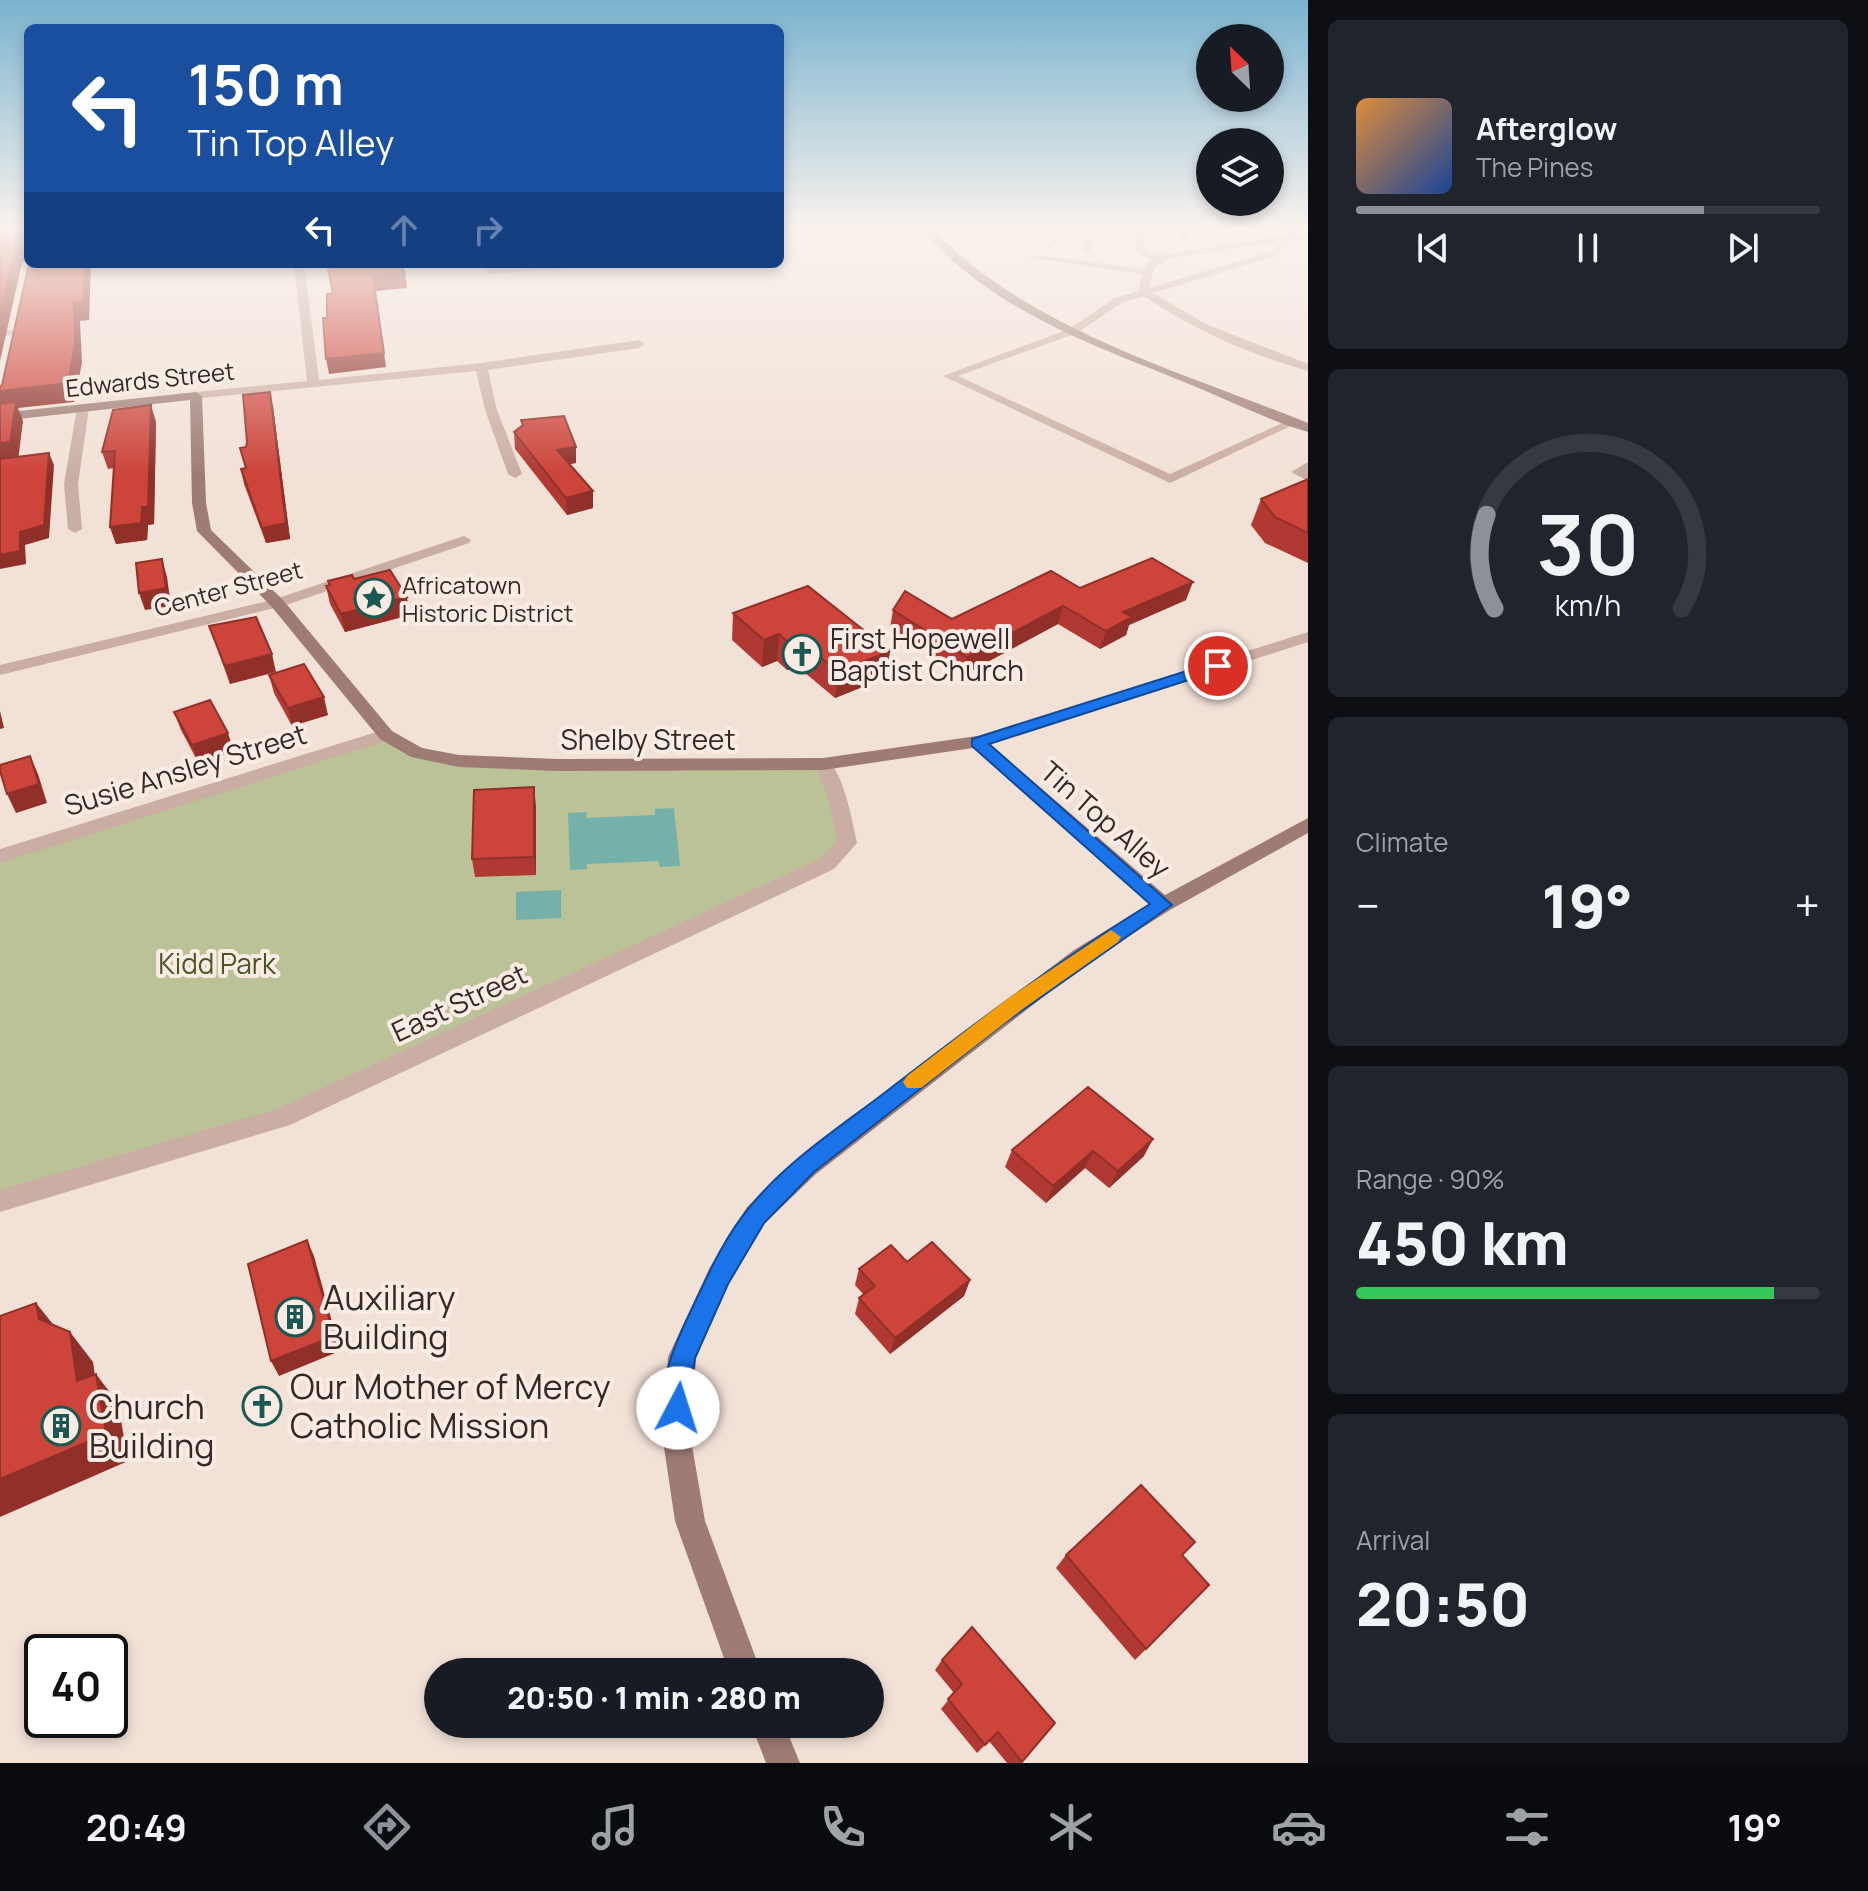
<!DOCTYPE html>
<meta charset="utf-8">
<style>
:root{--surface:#171b24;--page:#20242c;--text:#f1f3f6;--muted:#9ea1a6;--line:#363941;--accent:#8c9099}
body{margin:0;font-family:Manrope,sans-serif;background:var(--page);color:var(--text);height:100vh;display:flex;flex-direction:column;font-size:30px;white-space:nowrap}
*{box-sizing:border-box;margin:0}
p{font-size:26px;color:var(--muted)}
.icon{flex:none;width:44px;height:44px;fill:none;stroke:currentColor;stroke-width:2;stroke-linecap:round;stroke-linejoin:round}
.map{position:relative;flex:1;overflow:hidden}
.sheet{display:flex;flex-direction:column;gap:20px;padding:20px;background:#0d0f14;width:560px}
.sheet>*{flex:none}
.banner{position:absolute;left:24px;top:24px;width:760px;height:244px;border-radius:12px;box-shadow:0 4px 12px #0003;background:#1a4fa0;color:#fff;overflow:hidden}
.needle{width:52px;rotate:335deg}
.fabs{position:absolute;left:1196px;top:24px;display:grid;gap:16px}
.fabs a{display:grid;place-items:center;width:88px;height:88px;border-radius:50%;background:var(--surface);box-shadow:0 4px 12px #0003;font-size:40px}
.speed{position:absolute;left:24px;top:1634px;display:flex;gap:16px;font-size:40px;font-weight:700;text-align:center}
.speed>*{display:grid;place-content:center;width:104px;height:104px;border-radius:50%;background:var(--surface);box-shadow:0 4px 12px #0003;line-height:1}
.speed .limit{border:4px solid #111;border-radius:12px;background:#fff;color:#111}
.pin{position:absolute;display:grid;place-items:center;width:68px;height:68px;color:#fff;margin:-34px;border:4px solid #fff;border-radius:50%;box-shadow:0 2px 8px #0007}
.me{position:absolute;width:88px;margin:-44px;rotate:5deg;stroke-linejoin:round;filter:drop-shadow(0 0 6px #0008)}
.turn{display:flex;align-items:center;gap:28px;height:168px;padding:0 32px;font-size:36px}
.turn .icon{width:104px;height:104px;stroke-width:2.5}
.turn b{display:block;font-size:56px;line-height:68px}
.lanes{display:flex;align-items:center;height:76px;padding:0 32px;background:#0003;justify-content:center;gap:40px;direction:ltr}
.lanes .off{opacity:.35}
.big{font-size:60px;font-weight:800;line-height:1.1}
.sheet .card{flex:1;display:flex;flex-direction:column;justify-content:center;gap:12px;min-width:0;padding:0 28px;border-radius:12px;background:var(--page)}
.sheet .dial{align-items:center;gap:0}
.dial svg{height:208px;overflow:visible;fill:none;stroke:var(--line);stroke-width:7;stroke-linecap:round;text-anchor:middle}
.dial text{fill:var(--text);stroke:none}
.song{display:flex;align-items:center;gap:24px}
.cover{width:96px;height:96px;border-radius:12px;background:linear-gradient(135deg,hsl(30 70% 55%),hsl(220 70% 35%))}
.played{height:8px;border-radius:4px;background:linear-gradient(90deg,var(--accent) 75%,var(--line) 75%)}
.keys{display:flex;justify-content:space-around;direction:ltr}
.heat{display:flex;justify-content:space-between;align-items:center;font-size:44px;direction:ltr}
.charge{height:12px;border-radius:6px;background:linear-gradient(90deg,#34c759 90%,var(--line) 0)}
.trip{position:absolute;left:424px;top:1658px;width:460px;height:80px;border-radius:40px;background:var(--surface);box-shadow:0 4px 12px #0003;font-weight:800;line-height:80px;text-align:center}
.tab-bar{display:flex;height:128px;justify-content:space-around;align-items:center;background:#090b0e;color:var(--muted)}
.tab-bar .icon{width:56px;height:56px}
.tab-bar .current{color:var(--accent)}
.tab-bar b{font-size:36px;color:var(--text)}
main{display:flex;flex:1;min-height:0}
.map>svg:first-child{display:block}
.green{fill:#bbc297}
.water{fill:#75b1a9}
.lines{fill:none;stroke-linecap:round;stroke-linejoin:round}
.lane{fill:#cbaea3;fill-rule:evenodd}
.street{fill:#cbaea3;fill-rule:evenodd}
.secondary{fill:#9e7c74;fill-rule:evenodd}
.wall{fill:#b03a33}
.shaded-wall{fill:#903029}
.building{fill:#cd443b;stroke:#903029;stroke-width:2}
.route{fill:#1a73e8;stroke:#114b97;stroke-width:2}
.slow{fill:#f59e0b}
.labels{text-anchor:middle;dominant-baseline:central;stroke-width:8;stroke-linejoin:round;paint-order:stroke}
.far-street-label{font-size:24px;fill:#352825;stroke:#faece4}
.far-poi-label{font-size:24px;fill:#352825;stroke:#faece4;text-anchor:start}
.poi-label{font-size:28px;fill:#352825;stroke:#faece4;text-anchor:start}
.street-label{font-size:28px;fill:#352825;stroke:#faece4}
.park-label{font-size:28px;fill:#4c5528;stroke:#faece4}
.near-poi-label{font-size:34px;fill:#352825;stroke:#faece4;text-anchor:start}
</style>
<main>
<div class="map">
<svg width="1308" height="1763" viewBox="0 0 1308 1763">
<rect width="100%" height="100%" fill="#f2e1d7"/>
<path class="green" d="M 386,735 L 459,761 L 823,764 L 847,843 L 827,864 L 282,1118 L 0,1201 L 0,856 Z"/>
<path class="water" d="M 674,808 L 680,866 L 660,867 L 658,861 L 587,864 L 587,869 L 570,870 L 568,813 L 586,812 L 587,818 L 655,815 L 655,809 Z
M 561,890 L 561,918 L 516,920 L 516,892 Z"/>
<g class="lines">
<path class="lane" d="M 1054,227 L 1063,227 L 1053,248 L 1047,248 Z
M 1088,227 L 1097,227 L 1091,250 L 1086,253 L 1081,250 Z
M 1137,227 L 1146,227 L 1145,250 L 1157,256 L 1287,235 L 1295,227 L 1304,227 L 1297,235 L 1308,237 L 1308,243 L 1292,240 L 1276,256 L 1153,293 L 1206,324 L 1308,364 L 1308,371 C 1251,355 1193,330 1144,296 L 1123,302 L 1077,333 L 958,376 L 1170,474 L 1289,420 L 1299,422 L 1170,483 L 943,376 L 1069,329 L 1115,298 L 1139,291 L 1142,274 L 1030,258 L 1035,255 L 1144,269 L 1151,260 L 1135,251 ZM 1281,241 L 1270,252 L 1149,288 L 1154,268 L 1170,258 Z
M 1180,227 L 1188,227 L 1188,244 L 1180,242 Z
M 1308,462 L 1308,481 L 1291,472 Z"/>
<path class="street" d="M 294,264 L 304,264 L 319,380 L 481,363 L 639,340 L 645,344 L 639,348 L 488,370 L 497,410 L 522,474 L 515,478 L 508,474 L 485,410 L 476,371 L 192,399 L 192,393 L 196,392 L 307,381 Z
M 480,264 L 491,264 L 494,268 L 590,264 L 585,267 L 491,274 Z
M 0,331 L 14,330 L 20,333 L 0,337 Z
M 83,404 L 89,408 L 78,484 L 82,529 L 75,533 L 68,529 L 64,484 L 77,408 Z
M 464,536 L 471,540 L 469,543 L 283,606 L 0,675 L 0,665 L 272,600 Z
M 1308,632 L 1308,642 L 983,746 L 977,748 L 968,742 L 971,738 Z
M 386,729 L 392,731 L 395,735 L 392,739 L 0,863 L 0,849 Z
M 823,758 C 842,763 853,824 857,843 L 834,869 L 290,1125 L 0,1212 L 0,1190 L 277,1109 L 820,859 L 837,841 L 829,801 L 814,764 Z"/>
<path class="secondary" d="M 920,227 L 931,227 C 1025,329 1182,372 1308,423 L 1308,432 C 1269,421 1231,401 1194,386 C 1096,346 990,311 920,227 Z
M 196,392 L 202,396 L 206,503 L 211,530 L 283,600 L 392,731 L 422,748 L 459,755 L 558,759 L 823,758 L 977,736 L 983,738 L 1165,895 L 1308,818 L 1308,833 L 1170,910 L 1088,962 L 816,1174 L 765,1223 L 728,1285 L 696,1358 L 690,1434 L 705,1521 L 761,1672 L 729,1672 L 675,1521 L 662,1434 L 668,1357 L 710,1267 L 747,1207 L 798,1158 L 1074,950 L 1149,904 L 973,748 L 823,770 L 558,771 L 459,767 L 411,757 L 380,739 L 271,606 L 197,531 L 192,503 L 190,400 L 0,421 L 0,413 Z
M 751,1724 L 784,1724 L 800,1763 L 766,1763 Z"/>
</g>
<path class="wall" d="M 273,407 L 290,539 L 266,543 L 244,484 L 241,469 L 245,468 L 246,447 Z
M 521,420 L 576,463 L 569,464 L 593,508 L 567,515 L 515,449 L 514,432 L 522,426 Z
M 156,422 L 154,524 L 148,525 L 147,540 L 116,544 L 110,527 L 114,468 L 108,469 L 102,452 Z
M 1308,479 L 1308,563 L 1265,543 L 1251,525 L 1261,499 Z
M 354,579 L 410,615 L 345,632 L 330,604 L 326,586 L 329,585 L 328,581 Z
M 1080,588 L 1186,600 L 1129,625 L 1126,635 L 1100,649 L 1058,624 L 963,675 L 890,628 L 893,610 L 952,619 Z
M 733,613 L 890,651 L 885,678 L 835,698 L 798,667 L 787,670 L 777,661 L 762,667 L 732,640 Z
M 256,617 L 230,684 L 209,626 Z
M 269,675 L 328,715 L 292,726 L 274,693 Z
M 174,712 L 234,751 L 199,764 L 181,730 Z
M 536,806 L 536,875 L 475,877 L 472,859 Z
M 1088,1087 L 1144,1156 L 1109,1188 L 1085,1168 L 1046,1203 L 1005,1167 L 1012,1150 Z
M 907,1262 L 970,1280 L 964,1296 L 890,1354 L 855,1314 L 859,1298 L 864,1295 L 855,1285 L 859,1269 Z
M 1066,1555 L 1182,1555 L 1146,1649 L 1135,1660 L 1056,1568 Z
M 942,1660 L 1055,1723 L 1021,1763 L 1007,1763 L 989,1741 L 977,1753 L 941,1709 L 954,1693 L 935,1670 Z"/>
<path class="shaded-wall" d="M 17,227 L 25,227 L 23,242 L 23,241 L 28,255 L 28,259 L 22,263 L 0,361 L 0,314 Z
M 85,264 L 91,264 L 89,320 L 80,321 L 82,363 L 74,402 L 18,408 L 23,421 L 18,461 L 0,464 L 0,391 L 74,303 Z
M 405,274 L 407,288 L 375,291 L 386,367 L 329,374 L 326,359 L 373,277 Z
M 270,392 L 273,407 L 290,539 L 266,543 L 262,528 Z
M 151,405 L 156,422 L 154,524 L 148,525 L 147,540 L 116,544 L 110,527 Z
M 576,447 L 576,463 L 558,466 L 557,450 Z
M 49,453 L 54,465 L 49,538 L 25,545 L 26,564 L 0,569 L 0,555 L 20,532 Z
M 593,491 L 593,508 L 567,515 L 566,498 Z
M 162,559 L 167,577 L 171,606 L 145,610 L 139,593 Z
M 1193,582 L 1186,600 L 1129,625 L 1126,635 L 1100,649 L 1106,631 L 1123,612 Z
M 407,597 L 410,615 L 345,632 L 341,614 Z
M 1063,606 L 1058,624 L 963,675 L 967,657 Z
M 779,634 L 777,661 L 762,667 L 764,640 Z
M 800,640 L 798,667 L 787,670 L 790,644 Z
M 890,651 L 885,678 L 835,698 L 838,672 Z
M 272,654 L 276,672 L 230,684 L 225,666 Z
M 324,697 L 328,715 L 292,726 L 288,708 Z
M 0,711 L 4,728 L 0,729 Z
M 228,733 L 234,751 L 199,764 L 192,745 Z
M 30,756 L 38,774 L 47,803 L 16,813 L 7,794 Z
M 534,787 L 536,806 L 536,875 L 534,857 Z
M 1153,1139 L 1144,1156 L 1109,1188 L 1118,1171 Z
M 1093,1151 L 1085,1168 L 1046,1203 L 1053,1186 Z
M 307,1240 L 314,1256 L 340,1351 L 279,1376 L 271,1361 Z
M 970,1280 L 964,1296 L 890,1354 L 895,1338 Z
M 36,1303 L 60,1333 L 39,1319 Z
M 70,1332 L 93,1362 L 100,1410 L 77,1381 Z
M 96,1374 L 118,1403 L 128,1461 L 0,1517 L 0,1479 Z"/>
<path class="building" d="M 0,227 L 17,227 L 15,240 L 28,239 L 28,245 L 23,241 L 16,246 L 0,314 Z
M 29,264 L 85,264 L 84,302 L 74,303 L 75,345 L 68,383 L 0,391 L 0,386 L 2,385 Z
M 327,264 L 401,264 L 405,274 L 373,277 L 384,353 L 326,359 L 323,318 L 327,318 L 327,294 L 333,293 Z
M 270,392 L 286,523 L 262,528 L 241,469 L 246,468 L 240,448 L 246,447 L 247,442 L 243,395 Z
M 16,402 L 10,442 L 0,443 L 0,404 Z
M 151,405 L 148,507 L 142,507 L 141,523 L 110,527 L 115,451 L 102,452 L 113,410 Z
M 564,416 L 576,447 L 557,450 L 593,491 L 566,498 L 514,432 L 523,425 L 521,420 Z
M 49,453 L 44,525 L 20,532 L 20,551 L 0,555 L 0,459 Z
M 1308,479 L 1308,533 L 1275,517 L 1261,499 Z
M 1152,558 L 1193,582 L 1123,612 L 1132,617 L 1106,631 L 1063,606 L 967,657 L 893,610 L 905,591 L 952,619 L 1051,571 L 1080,588 Z
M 162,559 L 166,588 L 139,593 L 136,563 Z
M 390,570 L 407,597 L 341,614 L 326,586 L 330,585 L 328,581 L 352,575 L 354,579 Z
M 808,586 L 890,651 L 838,672 L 800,640 L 790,644 L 779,634 L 764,640 L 733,613 Z
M 256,617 L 272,654 L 225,666 L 209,626 Z
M 304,664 L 324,697 L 288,708 L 269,675 Z
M 210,700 L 228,733 L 192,745 L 174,712 Z
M 30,756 L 39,784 L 7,794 L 0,771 L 0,765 Z
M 534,787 L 534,857 L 472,859 L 474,790 Z
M 1088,1087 L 1153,1139 L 1118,1171 L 1093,1151 L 1053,1186 L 1012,1150 Z
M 307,1240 L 334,1336 L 271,1361 L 248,1264 Z
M 932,1242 L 970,1280 L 895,1338 L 859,1298 L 875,1286 L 859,1269 L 891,1245 L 907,1262 Z
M 36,1303 L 39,1319 L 70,1332 L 77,1381 L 96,1374 L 106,1434 L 0,1479 L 0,1316 Z
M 1141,1485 L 1195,1542 L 1182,1555 L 1209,1585 L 1146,1649 L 1066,1555 Z
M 972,1627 L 1055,1723 L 1022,1762 L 998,1732 L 985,1745 L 948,1699 L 962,1684 L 942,1660 Z"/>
<linearGradient id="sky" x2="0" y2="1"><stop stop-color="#7ab3cf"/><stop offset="0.48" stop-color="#f9f2ed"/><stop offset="1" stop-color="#f9f2ed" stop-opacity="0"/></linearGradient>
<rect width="1308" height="474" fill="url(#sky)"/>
<path class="route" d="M 1218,661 L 1223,662 L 1223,669 L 989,744 L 1172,905 L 1003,1024 L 814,1172 L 764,1223 L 728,1284 L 695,1358 L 687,1417 L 678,1421 L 669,1417 C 656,1387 674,1347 687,1319 C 705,1282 722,1240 749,1208 C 785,1163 837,1129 883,1094 C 970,1027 1056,962 1150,904 L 972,746 L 972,739 Z"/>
<path class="slow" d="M 1111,930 L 1121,937 L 1118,942 L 1024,1008 L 921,1088 L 907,1088 L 903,1082 L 907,1076 L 1010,997 Z"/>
<defs>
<symbol id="sight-ring" viewBox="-11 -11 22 22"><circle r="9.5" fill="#faece4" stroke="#195952" stroke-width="1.5"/><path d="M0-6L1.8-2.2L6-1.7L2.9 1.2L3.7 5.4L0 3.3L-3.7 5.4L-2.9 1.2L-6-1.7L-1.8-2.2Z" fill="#195952"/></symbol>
<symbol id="church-ring" viewBox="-11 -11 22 22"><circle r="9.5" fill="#faece4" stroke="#195952" stroke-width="1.5"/><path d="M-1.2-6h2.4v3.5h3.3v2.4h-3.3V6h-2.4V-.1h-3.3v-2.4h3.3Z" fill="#195952"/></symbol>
<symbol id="building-ring" viewBox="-11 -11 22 22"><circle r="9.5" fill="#faece4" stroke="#195952" stroke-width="1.5"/><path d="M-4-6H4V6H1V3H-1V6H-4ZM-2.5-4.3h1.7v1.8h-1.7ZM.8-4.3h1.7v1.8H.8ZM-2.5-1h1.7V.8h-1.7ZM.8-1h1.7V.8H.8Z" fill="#195952"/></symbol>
</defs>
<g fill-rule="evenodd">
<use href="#sight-ring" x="352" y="576" width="44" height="44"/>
<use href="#church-ring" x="780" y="632" width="44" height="44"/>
<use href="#building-ring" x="273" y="1295" width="44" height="44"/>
<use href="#church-ring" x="240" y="1384" width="44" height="44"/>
<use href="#building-ring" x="39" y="1404" width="44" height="44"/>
</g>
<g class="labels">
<g class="far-street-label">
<text transform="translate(150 379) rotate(-6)">Edwards Street</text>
<text transform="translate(228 588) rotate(-15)">Center Street</text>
</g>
<g class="far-poi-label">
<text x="402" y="584">Africatown<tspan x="402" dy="28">Historic District</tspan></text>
</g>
<g class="poi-label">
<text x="830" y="638">First Hopewell<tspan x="830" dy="32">Baptist Church</tspan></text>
</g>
<g class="street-label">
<text x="648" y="739">Shelby Street</text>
<text transform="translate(185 769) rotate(-17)">Susie Ansley Street</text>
<text transform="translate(1106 819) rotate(41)">Tin Top Alley</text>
<text transform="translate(459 1002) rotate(-25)">East Street</text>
</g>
<g class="park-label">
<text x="217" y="963">Kidd Park</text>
</g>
<g class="near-poi-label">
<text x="323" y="1297">Auxiliary<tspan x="323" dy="39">Building</tspan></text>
<text x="290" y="1386">Our Mother of Mercy<tspan x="290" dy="39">Catholic Mission</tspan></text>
<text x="89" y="1406">Church<tspan x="89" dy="39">Building</tspan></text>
</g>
</g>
</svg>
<div class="fabs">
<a><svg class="needle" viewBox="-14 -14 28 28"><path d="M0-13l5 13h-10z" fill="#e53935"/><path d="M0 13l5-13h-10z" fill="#9ea1a6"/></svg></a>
<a><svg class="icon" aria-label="layers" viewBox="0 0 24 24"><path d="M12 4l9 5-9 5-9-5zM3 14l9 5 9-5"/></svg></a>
</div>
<div class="speed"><div class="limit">40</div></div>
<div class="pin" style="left:1218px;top:666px;background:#d93025"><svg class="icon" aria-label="arrive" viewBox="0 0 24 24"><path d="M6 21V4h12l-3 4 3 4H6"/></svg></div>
<svg class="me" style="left:678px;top:1408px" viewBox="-20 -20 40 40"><circle r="19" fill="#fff"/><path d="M0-13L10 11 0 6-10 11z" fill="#1a73e8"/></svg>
<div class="trip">20:50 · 1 min · 280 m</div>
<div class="banner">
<div class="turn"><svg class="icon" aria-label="left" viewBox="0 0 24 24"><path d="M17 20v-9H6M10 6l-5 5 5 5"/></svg><div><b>150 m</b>Tin Top Alley</div></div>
<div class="lanes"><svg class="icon" aria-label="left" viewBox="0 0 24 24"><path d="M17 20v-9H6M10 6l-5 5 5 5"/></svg><svg class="icon off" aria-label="ahead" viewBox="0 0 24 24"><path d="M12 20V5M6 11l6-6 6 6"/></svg><svg class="icon off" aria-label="right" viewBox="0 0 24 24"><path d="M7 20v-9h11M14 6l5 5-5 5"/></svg></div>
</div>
</div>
<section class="sheet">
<div class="card">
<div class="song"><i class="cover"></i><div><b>Afterglow</b><p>The Pines</p></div></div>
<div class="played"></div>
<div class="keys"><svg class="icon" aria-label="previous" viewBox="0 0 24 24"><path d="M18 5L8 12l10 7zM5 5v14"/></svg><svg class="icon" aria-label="pause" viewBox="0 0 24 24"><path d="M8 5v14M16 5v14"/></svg><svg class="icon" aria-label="next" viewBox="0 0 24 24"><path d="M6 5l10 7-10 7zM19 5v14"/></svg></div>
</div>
<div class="card dial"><svg viewBox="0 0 100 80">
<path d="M14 69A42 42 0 1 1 86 69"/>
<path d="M14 69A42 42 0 0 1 11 33" stroke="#8c9099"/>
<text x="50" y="56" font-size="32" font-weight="700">30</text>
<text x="50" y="72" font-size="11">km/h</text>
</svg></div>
<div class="card"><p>Climate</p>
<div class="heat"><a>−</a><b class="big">19°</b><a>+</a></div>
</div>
<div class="card"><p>Range · 90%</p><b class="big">450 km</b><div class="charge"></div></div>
<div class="card"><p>Arrival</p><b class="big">20:50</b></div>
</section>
</main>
<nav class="tab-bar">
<b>20:49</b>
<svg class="icon current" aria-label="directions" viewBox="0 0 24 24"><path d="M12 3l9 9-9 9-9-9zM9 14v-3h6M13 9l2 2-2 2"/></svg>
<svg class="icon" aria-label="music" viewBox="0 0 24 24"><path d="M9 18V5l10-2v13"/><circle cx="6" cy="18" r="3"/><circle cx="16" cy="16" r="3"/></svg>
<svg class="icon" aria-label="phone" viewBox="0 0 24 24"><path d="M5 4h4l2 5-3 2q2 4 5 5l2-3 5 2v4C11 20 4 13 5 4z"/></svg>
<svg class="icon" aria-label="climate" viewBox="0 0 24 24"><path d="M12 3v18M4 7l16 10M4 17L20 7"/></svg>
<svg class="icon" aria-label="car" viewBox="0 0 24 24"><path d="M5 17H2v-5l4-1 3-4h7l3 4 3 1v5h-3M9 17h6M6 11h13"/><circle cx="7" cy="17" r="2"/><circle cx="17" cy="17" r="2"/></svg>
<svg class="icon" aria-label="filters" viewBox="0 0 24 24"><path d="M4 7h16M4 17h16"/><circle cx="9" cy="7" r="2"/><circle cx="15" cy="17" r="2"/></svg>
<b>19°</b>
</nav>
